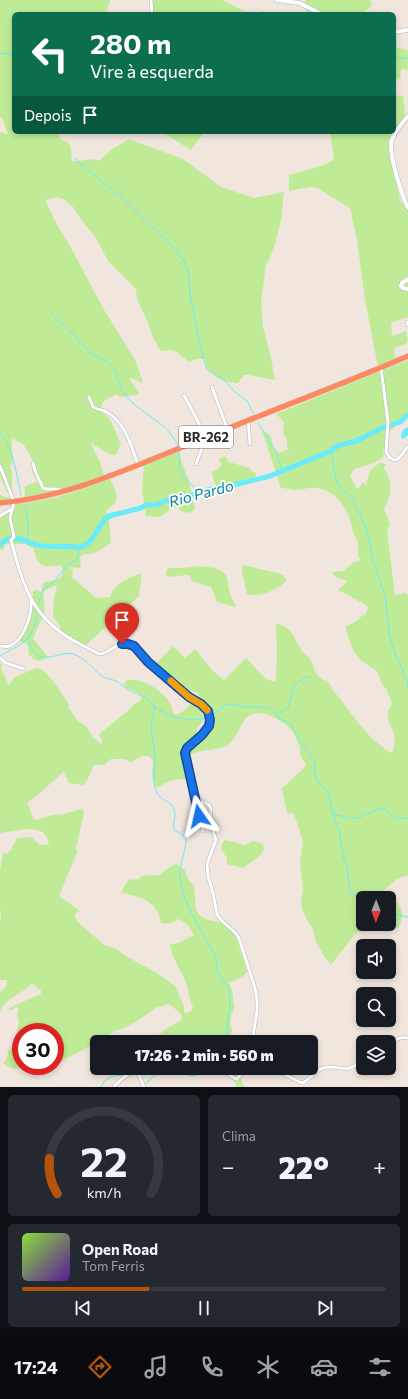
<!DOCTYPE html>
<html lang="pt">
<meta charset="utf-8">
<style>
:root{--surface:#171b24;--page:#242831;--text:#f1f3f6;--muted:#9ea1a6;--line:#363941;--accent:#b45309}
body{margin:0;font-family:Commissioner,sans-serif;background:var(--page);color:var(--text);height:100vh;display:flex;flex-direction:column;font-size:15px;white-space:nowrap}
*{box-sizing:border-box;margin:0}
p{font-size:13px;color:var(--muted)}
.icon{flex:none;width:22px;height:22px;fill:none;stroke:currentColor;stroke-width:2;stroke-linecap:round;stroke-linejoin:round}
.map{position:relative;height:1087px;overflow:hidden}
.details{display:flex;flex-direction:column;gap:8px;padding:8px;background:#0d0f14;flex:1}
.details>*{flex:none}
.hud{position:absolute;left:12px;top:12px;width:384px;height:122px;border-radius:6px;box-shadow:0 2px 6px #0003;background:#0b6e4f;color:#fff;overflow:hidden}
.needle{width:26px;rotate:181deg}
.controls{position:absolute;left:356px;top:891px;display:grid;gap:8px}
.controls a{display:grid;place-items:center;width:40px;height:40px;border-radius:6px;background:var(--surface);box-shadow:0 2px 6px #0003;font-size:20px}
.speed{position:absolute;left:12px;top:1023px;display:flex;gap:8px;font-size:20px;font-weight:700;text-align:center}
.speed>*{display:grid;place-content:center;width:52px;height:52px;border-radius:50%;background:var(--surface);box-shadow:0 2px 6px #0003;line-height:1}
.speed .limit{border:6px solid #d22;background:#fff;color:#111}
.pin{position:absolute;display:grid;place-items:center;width:34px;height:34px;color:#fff;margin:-41px -17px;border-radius:50% 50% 50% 0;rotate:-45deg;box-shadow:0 0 4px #0007}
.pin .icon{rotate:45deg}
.me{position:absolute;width:44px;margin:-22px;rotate:349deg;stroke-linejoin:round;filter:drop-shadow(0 0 3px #0008)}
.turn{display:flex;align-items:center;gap:14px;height:84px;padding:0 12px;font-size:18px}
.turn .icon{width:52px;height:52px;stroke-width:2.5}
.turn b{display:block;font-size:28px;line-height:34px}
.then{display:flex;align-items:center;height:38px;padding:0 12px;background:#0003;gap:8px;font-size:15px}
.big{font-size:30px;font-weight:800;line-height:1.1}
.details .widget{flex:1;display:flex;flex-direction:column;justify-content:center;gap:6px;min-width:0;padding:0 14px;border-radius:6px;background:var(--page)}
.details .dial{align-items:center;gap:0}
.dial svg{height:104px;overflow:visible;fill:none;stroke:var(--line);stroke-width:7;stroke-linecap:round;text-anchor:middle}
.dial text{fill:var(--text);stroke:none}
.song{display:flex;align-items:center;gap:12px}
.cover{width:48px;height:48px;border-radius:6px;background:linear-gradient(135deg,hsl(90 70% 55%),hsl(270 70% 35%))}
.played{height:4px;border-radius:2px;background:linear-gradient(90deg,var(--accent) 35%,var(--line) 35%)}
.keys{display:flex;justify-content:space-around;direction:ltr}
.heat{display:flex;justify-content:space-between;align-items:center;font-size:22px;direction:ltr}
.details .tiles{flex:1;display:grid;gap:8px;grid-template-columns:1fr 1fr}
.widget:last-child{grid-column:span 2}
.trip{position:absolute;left:90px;top:1035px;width:228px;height:40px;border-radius:6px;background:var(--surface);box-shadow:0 2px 6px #0003;font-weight:800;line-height:40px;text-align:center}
.dock{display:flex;height:64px;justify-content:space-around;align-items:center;background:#090b0e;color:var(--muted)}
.dock .icon{width:28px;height:28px}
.dock .selected{color:var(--accent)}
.dock b{font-size:18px;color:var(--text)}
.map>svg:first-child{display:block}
.green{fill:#c0eb96;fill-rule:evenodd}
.water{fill:#68ebfb}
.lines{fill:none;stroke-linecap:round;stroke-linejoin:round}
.stream{stroke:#68ebfb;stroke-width:1}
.river{stroke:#68ebfb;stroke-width:5}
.street-casing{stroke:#b2b7c2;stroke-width:4}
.secondary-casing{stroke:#b2b7c2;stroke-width:5}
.highway-casing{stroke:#c8c8c8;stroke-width:6}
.street{stroke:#fff;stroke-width:3}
.secondary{stroke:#fff;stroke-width:4}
.highway{stroke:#ff885a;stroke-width:5}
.route-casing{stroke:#114b97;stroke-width:10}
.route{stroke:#1a73e8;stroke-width:7}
.slow{stroke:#f59e0b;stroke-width:7}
.labels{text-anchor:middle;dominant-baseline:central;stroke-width:3.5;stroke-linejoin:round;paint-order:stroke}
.shield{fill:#fff;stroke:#6c6c6c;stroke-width:1}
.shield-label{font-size:13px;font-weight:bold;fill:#2d2d2d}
.water-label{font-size:15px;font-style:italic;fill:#02819e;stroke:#fff}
</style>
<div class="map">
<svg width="408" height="1087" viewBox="0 0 408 1087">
<rect width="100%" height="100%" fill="#f0e6de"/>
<path class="green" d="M 0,0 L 110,0 L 106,14 L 14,14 L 14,132 L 58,132 L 60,139 L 69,143 L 71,150 L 72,161 C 82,163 90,156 99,161 L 111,150 L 129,139 L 183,159 L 221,187 L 254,198 L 284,192 L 281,220 L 274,248 L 266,265 L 261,302 L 263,327 L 271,357 L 275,380 L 248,375 L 244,375 L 238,383 C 228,383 213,378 208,369 C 206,366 206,362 205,359 L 195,359 L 189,362 L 177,352 L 171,350 L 160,351 L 151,333 L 149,325 L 140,305 L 137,299 L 136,289 L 108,261 L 96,238 L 83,222 L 73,207 L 65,200 L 58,197 L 45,200 L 57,225 L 70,246 L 103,308 L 135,360 L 143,382 L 141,383 L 130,377 L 130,380 L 139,393 L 137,395 L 119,397 L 117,394 C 106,400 102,398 101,412 C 114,419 114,431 121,443 L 116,455 L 110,454 L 92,444 L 91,444 L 101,465 L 104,476 L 77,486 L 24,499 C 26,494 24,491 25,486 L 37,482 L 32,471 L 34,463 L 27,450 L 23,444 L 12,438 C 12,443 12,458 13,463 L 10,466 C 15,480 10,487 12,499 L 0,501 L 0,495 L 9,498 L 10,497 L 0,477 L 0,132 L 8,134 L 2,118 L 0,117 Z
M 149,0 L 222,0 L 244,11 L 257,13 L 262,11 L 265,12 L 265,14 L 151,14 Z
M 305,0 L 370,0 L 372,6 L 361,14 L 306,14 Z
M 394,34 L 396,34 L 397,48 L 405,49 L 407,51 L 408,51 L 408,70 L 401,69 L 400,78 L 394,81 Z
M 394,95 L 403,96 L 406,119 L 395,133 L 390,156 L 400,200 L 402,203 L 408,199 L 408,317 L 391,323 L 392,336 L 406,331 L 408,340 L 406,344 L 394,348 L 395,357 L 396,360 L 378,367 L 365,300 L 357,240 L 350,208 L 317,188 L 311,187 L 289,191 L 289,175 C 301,171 325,167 334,159 L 330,132 L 394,132 Z
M 162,132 L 200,132 L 202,135 L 191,150 Z
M 408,360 L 408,417 L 396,425 L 385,438 L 383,457 C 375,464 364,466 354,469 L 350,475 L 355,486 L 358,489 L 363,482 L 366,485 C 371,471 366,472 380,463 L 386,464 L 384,469 C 394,484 391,494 384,509 L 390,524 L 387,531 L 395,595 L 405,593 L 408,595 L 408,875 L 397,879 L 382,892 L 398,903 L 403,914 L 399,927 L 396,929 L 390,926 L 380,930 L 365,930 L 356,933 L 331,965 L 324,956 L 316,942 L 312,926 L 309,924 L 303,911 L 301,902 L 303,888 L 300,863 L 303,841 L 294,814 L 287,813 L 283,793 L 281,789 L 305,767 L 306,764 C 304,762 302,759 301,757 C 300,754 300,751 300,748 C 298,743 296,738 294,734 C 286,721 258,704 245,719 C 239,727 236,741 226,746 C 214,752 192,748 184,760 L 190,780 C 174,777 170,781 156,788 L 152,775 L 153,761 L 149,756 L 142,756 L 131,762 L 124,759 L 111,759 L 104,765 L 94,765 C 90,771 89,781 83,785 L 69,783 L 64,772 L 63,772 L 38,795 L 27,803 L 33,818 L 36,820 L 53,815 L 64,814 L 82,809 L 84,812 L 76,849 L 78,850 L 59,896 L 80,911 L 76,913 L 75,916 L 76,920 L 104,945 L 115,948 L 124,955 L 157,973 L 175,986 L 184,1006 L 184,1013 C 188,1013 192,1011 193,1007 C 189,1000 189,992 187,985 C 182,971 172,960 170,944 L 179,943 L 189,937 L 194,936 C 191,928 186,921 177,919 C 172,924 168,924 161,923 C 160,919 159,915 157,911 C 151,899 134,895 121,893 L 128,880 L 139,879 L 142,876 L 159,875 L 173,865 L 178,864 L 181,868 L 185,869 L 187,878 L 194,886 L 196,909 L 199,915 L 208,920 L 222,922 L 234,934 L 237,940 L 247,971 L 244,976 L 229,983 C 234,991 232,998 235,1006 L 231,1016 L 230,1022 L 232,1030 L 230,1042 L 150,1042 L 166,1029 L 181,1020 L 182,1017 L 179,1012 L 169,1004 L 157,1007 L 139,1020 L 122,1029 L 116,1030 L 93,1045 L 63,1060 L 55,1062 L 55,1032 L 21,1032 L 21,1066 L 31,1066 L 13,1069 L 3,1063 L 7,1058 L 8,1051 L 19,1040 L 17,1032 L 19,1023 L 17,1014 L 19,1009 L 17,1007 L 9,1011 L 9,1008 L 38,995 L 41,994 L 41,990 L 38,989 L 35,985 L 31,984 C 21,995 7,997 0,1011 L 0,992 C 4,989 8,986 7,980 L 0,980 L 0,923 L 1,913 L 0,910 L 0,870 L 3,852 L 6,854 L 11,850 L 17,838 L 31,837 L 40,845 L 49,844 C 46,824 26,829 13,831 C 8,832 4,832 0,833 L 0,662 L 2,665 L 1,669 L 9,685 L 15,677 L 36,668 C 48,668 60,693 68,702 L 69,704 L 68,707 L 77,720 L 87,727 L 93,738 L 102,744 L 102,740 L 99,734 L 129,710 L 135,703 L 138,703 L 143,696 L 125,687 L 124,684 L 127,680 C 143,677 172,695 173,712 L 176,715 L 181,713 L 191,704 L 198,707 L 202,711 L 203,721 L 197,728 L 197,731 L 205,735 C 213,719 206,717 200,703 C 199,700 199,697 198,693 L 182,687 L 181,682 L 164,677 L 152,668 L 173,646 L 185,658 L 195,649 L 212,670 L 224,680 L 246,658 L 266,679 L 276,682 L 277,649 L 276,623 C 296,629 292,638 303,652 C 306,655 309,657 311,661 C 315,670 316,679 328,681 C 332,690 338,696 344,704 C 358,722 371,742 392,753 C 394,747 396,737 393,731 C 389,722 384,714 392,704 L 387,690 L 383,686 L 377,671 L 360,660 L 353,650 L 346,631 L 346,626 L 355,622 L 362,616 L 365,615 L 368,608 L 366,605 L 338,590 C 341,586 345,585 347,581 C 341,577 336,581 332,572 L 343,571 L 354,562 L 361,560 L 358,556 C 358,551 359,545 357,540 C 356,537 354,536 353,532 C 350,513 339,491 317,488 C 310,487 303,490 296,490 C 291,490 286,488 281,488 L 262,430 L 270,435 C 273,441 271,449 278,453 L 289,449 L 287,447 L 287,440 L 283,434 L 284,422 L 276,414 ZM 363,898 L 389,898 L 389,924 L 363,924 Z
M 178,452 L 189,481 L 195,509 L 190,513 L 181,511 L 177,507 L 171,509 L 160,517 L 146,516 L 142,490 L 144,465 Z
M 225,456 L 229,462 L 250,468 L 251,471 L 255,472 L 257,480 L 219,489 L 214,482 L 212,472 L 221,467 L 221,463 L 218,460 Z
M 110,479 C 113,486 121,497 114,504 C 111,507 108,508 106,511 L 110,519 L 109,520 L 111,543 L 95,553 L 82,555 L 80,557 L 81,568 L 69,567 L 73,571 L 72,577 L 96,598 L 110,597 C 116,582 128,578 142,573 L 139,596 L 85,646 L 61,631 L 60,626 L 54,619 L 53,611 L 54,599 L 57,586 L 56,585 L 43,592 L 45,611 L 33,638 L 48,657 L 40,661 L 35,660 L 29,655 C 28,639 26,646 15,639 L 26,631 L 33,607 L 33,591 L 37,590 L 42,592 L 43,583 C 53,579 66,582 62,566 C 56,565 54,566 49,566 C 37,567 36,556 33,548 L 25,544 L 5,544 L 4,546 L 5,549 L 0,550 L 0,516 L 9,510 L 10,505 C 48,502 75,492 110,479 Z
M 242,565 L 278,573 L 283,575 L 287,580 C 278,590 260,598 247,594 L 242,572 Z
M 199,566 L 216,568 L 226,574 L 230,594 L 236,607 L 235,607 L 217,602 L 211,587 L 192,581 L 189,575 C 181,575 173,578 166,576 L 166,571 L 168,568 L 183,568 Z
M 225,840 L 245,845 L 253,841 L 263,844 L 264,849 L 261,855 L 243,868 L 227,864 L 227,858 L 221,849 L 222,844 Z
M 217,1068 L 239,1068 L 240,1077 L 244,1087 L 237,1087 C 233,1078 226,1072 217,1068 Z"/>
<path class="water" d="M 408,427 L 408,435 L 405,438 L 402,439 L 401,436 C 402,431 403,429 408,427 Z"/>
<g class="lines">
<path class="stream" d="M 0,53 L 10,54 L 14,58
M 394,58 L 408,58
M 11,121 L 14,120
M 75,159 L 121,197 L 174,248 L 183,259 L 188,271 L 191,301 L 202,353 L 207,369 L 226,382 L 235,392 L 248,402 L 253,413
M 50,312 C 56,319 63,324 70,331 C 77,338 84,346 91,353 C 98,358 106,360 112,366 C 119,375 118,388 126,396 C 142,415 168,422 178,446
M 258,423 L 276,451 L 282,471
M 0,433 C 13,444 17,478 21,495
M 179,450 L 180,458 L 179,466 L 183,477 L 193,486 L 197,493
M 331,451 L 337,484 L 352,498 L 366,527 L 374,564 L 385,596 L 389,633 L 394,651 L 407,681 L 408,688
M 25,507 L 28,522 L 28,542
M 39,601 L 43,589 L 54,582 L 66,566 L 76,560 L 78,557 L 79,548
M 29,638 C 29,645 33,653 39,656 C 50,661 62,651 73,654 C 85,657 92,669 102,676 C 106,679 112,679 116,681 C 121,684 124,687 129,690 C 138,695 147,697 154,706 C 156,715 151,720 151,727 C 152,738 155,750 155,761 C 155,769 153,776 154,783 C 157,803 169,798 174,809 C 177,815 172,823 174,830 L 186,837 C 187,851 178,865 180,879 C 185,910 200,926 213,952 C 218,960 216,966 218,972 C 221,979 227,983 229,991 C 234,1009 223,1025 228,1042
M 0,656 C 23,643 34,641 37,611
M 154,707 C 159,709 163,712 168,715 C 179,719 196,721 207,718
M 277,714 L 287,709 C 295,692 288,683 311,676
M 211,716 L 227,704 L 237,705 L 244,707 L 261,707 L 268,708 L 274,712 L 280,719 L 290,723 L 303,746 L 313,759 L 315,762 L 315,775 L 318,782 L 327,790 L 329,793 L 333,815 L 339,830 L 344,860 L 347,865 L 350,891 L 363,903
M 333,815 C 341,815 348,819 356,818 C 367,816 372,809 384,809 L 395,818 L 408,818
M 389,913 L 408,917
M 173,1068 L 184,1072 L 190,1076 L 197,1075 L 203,1068
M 140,1072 L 146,1072 L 167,1068
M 145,1084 L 161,1070
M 101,1087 C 105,1077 112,1076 123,1075"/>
<path class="river" d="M 0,545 L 7,539 L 21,539 L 30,543 L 42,546 L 82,547 C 95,542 99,522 109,516 L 141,508 L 146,505 L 156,505 L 167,500 L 174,501 L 211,489 L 230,486 L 270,476 L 331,451 L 337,446 L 356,441 L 382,428 L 400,422 L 408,415"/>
<defs>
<path id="street" d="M 151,0 L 152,14
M 407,322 L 408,325
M 381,368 L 388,422 L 386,452 C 397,471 402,451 408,447
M 212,387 L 227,428
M 184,395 L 206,437 L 196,464
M 89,397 L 93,407 C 97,409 101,410 105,411 C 126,422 130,445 138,464
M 248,420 L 250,444
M 33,463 L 36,473 L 43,488 L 47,489 L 59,489 L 62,492
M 0,466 L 14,502 L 10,518 L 14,537 L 11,540 C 24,590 34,622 82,645 C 88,648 93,651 99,654 C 110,654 117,640 130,644 C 138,646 141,655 147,661 C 153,666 159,671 166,676 C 173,683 181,690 188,697 C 194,701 201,703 206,709 C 209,712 211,718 210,723 C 208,737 188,741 185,753 L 195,794 L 202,802 L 209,805 L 211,809 L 210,821 L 216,840 L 207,864 L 208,876 L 213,893 L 217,914 C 221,924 234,928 239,938 L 255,988 L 257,1000 L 257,1011 L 252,1042
M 0,516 L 13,508
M 0,646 C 3,646 7,647 10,646 C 24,640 32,615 31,601
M 0,658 L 6,663 L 24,669
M 196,796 L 203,831
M 389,1045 C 395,1040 400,1036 408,1038
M 220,1068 L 234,1078 L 237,1079 L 246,1068
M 271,1068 L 302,1083 C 310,1080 315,1070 323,1068 C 342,1063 342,1077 363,1060
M 137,1070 L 144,1087
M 114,1087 C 122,1076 132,1071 145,1068"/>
<path id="secondary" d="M 277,0 L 299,3 L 322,14
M 394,32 L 408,30
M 408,116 C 402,123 396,131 392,139 C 387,151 402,195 408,208
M 408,279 L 402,283 L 401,286 L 403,288 L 408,289"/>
<path id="highway" d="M 0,503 C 72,497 138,464 205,438 C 272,410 341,385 408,356"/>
</defs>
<use href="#street" class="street-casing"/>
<use href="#secondary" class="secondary-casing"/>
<use href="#highway" class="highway-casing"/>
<use href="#street" class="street"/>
<use href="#secondary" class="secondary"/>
<use href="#highway" class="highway"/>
</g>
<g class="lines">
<defs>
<path id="route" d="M 122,644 L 128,644 L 134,646 L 148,662 L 189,697 L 201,704 L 208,711 L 210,720 L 209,726 L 202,735 L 187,748 L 185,753 L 199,816"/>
</defs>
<use href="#route" class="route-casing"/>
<use href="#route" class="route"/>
<path class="slow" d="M 171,681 L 189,697 L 201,704 L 207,710"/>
</g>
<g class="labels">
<rect class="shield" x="179" y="426" width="54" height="22" rx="3"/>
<g class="shield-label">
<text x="206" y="437">BR-262</text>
</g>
<g class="water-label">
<text transform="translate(201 493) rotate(-15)">Rio Pardo</text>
</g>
</g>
</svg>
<div class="controls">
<a><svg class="needle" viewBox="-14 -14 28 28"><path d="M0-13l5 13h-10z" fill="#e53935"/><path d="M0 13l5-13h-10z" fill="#9ea1a6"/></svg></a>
<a><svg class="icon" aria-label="sound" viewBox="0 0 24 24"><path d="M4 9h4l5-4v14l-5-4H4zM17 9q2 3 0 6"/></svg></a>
<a><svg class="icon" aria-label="search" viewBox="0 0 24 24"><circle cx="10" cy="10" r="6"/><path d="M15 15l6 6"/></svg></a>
<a><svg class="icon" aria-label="layers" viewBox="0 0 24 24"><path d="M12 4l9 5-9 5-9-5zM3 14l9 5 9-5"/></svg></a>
</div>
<div class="speed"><div class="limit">30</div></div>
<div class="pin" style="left:122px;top:644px;background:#d93025"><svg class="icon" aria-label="arrive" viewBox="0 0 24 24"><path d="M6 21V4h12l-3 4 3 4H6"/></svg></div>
<svg class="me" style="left:199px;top:816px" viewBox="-20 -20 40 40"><path d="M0-17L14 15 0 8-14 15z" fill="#1a73e8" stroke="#fff" stroke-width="4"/></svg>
<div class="trip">17:26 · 2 min · 560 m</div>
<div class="hud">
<div class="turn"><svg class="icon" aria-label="left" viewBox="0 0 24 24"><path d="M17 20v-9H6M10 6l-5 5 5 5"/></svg><div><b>280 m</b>Vire à esquerda</div></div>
<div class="then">Depois<svg class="icon" aria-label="arrive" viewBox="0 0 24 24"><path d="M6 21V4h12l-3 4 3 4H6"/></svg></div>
</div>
</div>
<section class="details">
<div class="tiles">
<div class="widget dial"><svg viewBox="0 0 100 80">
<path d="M14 69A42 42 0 1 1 86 69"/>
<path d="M14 69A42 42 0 0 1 8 42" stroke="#b45309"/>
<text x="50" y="56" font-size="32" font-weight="700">22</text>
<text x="50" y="72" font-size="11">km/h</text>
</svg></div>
<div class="widget"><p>Clima</p>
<div class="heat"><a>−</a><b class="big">22°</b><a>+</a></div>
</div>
<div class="widget">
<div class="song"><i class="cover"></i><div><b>Open Road</b><p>Tom Ferris</p></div></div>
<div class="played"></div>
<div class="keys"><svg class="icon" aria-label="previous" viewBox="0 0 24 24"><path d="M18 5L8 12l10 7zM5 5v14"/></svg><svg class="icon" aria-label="pause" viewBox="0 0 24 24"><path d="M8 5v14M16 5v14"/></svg><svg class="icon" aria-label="next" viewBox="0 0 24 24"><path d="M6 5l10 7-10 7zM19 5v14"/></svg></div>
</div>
</div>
</section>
<nav class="dock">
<b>17:24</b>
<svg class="icon selected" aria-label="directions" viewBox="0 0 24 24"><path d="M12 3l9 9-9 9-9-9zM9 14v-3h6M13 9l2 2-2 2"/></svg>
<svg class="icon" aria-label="music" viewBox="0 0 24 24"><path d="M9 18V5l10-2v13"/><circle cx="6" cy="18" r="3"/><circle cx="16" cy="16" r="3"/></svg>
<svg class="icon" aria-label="phone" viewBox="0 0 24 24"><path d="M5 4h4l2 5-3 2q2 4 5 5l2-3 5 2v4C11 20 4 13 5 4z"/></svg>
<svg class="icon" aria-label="climate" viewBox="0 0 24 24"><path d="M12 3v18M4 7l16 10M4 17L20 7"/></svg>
<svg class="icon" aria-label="car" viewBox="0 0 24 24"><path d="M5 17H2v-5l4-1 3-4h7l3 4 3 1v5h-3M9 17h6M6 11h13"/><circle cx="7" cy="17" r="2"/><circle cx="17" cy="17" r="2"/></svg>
<svg class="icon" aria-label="filters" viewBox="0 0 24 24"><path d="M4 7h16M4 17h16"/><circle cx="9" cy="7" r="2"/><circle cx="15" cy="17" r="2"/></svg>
</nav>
